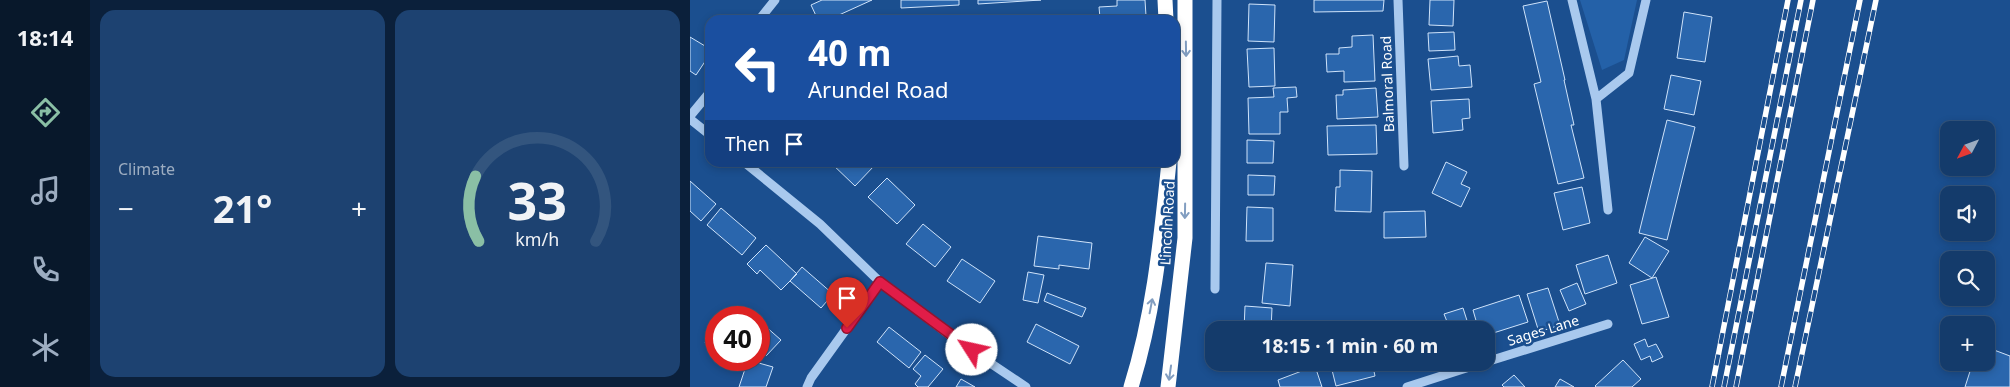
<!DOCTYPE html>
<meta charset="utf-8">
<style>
:root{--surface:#143b6b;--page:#1d4271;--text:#f1f3f6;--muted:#9dadc1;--line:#33557e;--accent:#8abfa5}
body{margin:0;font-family:"Noto Sans",sans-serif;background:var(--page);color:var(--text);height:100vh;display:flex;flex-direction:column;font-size:19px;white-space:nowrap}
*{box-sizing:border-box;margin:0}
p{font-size:16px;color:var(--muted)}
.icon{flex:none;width:28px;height:28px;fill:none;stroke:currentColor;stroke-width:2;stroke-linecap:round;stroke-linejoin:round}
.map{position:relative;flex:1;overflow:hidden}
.sheet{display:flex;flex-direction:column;gap:10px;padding:10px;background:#0b203b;width:600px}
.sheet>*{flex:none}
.top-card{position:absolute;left:15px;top:15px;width:475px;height:152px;border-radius:15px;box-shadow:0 2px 8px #0003,0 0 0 1px var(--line);background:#1a4fa0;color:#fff;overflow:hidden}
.needle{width:32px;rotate:229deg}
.fabs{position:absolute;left:1250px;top:121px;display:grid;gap:10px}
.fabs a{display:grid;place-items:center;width:55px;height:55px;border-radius:10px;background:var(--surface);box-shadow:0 2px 8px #0003,0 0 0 1px var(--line);font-size:25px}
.speed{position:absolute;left:15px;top:306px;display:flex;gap:10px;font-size:25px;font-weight:700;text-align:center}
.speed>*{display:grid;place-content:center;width:65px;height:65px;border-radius:50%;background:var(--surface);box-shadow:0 2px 8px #0003,0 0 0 1px var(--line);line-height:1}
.speed .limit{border:8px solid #d22;background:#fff;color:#111}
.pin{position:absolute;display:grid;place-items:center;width:42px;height:42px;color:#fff;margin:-51px -21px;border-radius:50% 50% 50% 0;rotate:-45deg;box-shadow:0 0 5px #0007}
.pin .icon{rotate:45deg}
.me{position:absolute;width:55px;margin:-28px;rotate:305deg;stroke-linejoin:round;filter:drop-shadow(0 0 4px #0008)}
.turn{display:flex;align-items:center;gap:18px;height:105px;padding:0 20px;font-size:22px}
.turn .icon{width:65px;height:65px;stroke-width:2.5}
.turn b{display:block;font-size:35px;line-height:42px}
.then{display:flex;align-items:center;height:48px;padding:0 20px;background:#0003;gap:10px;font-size:19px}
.big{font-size:38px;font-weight:700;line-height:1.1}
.sheet .widget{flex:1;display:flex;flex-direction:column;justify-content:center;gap:8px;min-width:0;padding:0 18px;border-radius:15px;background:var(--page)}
.sheet .dial{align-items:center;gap:0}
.dial svg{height:130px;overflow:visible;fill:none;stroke:var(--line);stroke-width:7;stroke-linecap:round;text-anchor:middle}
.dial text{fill:var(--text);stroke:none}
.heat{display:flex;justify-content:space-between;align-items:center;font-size:28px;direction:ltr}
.sheet .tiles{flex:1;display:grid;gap:10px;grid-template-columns:repeat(2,1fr)}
.trip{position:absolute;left:515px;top:321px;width:290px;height:50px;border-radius:15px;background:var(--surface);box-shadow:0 2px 8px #0003,0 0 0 1px var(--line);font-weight:700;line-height:50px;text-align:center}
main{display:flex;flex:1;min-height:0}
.tabs{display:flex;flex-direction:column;width:90px;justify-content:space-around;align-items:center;background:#08182b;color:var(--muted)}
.tabs .icon{width:35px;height:35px}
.tabs .active{color:var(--accent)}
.tabs b{font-size:22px;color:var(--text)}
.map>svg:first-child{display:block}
.green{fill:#2461a8}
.building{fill:#2a66ad;stroke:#cfe3fa}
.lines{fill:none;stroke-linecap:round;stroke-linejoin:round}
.minor{stroke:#a9c9ee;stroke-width:9}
.highway{stroke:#fff;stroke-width:15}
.rail-casing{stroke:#fff;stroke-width:5.5}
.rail{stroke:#1b4f8f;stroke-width:4;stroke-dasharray:11;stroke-linecap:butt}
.oneway{stroke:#829ec1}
.route-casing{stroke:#92132f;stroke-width:12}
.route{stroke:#e11d48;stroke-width:9}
.labels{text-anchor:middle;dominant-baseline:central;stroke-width:5;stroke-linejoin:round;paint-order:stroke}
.street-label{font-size:14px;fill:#fff;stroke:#1b4f8f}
</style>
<main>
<nav class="tabs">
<b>18:14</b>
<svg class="icon active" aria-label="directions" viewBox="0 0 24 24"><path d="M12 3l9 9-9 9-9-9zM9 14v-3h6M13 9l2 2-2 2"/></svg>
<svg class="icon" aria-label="music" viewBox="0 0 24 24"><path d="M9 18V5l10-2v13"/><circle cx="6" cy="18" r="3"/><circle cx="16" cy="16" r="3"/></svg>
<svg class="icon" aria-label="phone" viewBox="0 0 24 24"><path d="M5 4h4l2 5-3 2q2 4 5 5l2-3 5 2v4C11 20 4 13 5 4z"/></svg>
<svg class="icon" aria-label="climate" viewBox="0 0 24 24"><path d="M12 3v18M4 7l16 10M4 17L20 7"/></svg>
</nav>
<section class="sheet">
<div class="tiles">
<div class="widget"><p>Climate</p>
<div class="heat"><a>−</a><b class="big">21°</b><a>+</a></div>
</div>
<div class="widget dial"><svg viewBox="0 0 100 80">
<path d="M14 69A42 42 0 1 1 86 69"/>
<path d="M14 69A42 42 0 0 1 12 29" stroke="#8abfa5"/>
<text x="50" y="56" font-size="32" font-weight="700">33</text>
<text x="50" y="72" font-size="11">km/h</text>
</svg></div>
</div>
</section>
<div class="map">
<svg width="1320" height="387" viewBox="0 0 1320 387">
<rect width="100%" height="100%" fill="#1b4f8f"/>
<path class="green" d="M 890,0 L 947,0 L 934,60 L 912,70 Z"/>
<path class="building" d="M 132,0 L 182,0 L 138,20 L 128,20 L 121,5 Z
M 211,0 L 269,0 L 269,5 L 211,8 Z
M 288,0 L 351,0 L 288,4 Z
M 427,0 L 455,0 L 456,16 L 410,18 L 409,7 L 427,6 Z
M 624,0 L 694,0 L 693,11 L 624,12 Z
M 740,0 L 764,0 L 763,26 L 739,25 Z
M 857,1 L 875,80 L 874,80 L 884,125 L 881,125 L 894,178 L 868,184 L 844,84 L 851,82 L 833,6 Z
M 559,4 L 585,5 L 584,42 L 558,41 Z
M 994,12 L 1022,17 L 1015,62 L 987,58 Z
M 764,32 L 765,50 L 739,51 L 738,33 Z
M 683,35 L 685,81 L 654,82 L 654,71 L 637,72 L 636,54 L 649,54 L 649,48 L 662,47 L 662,36 Z
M 0,37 L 20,49 L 20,54 L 6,75 L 0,71 Z
M 584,48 L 585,86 L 559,87 L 557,49 Z
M 768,56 L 769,66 L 780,65 L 782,87 L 741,90 L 738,59 Z
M 981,75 L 1011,81 L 1004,115 L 974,109 Z
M 606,87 L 607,97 L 597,98 L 598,112 L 590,112 L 590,134 L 559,134 L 558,98 L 584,97 L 583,88 Z
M 686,88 L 688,117 L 647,119 L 646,95 L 653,95 L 653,90 Z
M 779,99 L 780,118 L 772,119 L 773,130 L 743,133 L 741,101 Z
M 977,120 L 1005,127 L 977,240 L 949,233 Z
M 686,125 L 687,154 L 638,155 L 637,126 Z
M 557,140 L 584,141 L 583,163 L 557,163 Z
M 140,162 L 180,162 L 184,166 L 165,186 Z
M 756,162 L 777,172 L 771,184 L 780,188 L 771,207 L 742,193 Z
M 650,170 L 682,171 L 681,212 L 645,211 L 646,187 L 650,187 Z
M 558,175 L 585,176 L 584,195 L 558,195 Z
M 197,178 L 225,205 L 207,224 L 178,197 Z
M 0,181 L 26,204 L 11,221 L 0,211 Z
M 892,187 L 900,223 L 873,230 L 864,193 Z
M 557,207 L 583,208 L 583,241 L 556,241 Z
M 31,208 L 66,238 L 52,255 L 17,225 Z
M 735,211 L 736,237 L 694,238 L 694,212 Z
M 233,224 L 261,247 L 245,267 L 216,244 Z
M 348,236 L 402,243 L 399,269 L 369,265 L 369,269 L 344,266 Z
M 955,237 L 979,251 L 962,278 L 939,263 Z
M 76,245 L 107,274 L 91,290 L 70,270 L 67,274 L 57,264 Z
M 918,255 L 927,283 L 895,294 L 886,265 Z
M 272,259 L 305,281 L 290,303 L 257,281 Z
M 576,263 L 603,265 L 600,306 L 572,303 Z
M 112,267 L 143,294 L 131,308 L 100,281 Z
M 338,272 L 354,275 L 348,303 L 333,300 Z
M 966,277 L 979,317 L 952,324 L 940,285 Z
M 887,283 L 896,304 L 879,311 L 870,290 Z
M 858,288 L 870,325 L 849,332 L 837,294 Z
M 357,293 L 396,308 L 392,317 L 354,301 Z
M 829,295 L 838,322 L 797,335 L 793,322 L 787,324 L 783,310 Z
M 555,306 L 582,308 L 581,330 L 554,330 Z
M 773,308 L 780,330 L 740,330 L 758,324 L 754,314 Z
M 346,324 L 389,346 L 380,364 L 337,342 Z
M 74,325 L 91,340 L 76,356 L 69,350 L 69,331 Z
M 199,327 L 231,352 L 219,368 L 187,342 Z
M 20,328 L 26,330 L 26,346 L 15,343 Z
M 955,339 L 958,347 L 966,344 L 973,357 L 962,362 L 960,356 L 951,360 L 944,344 Z
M 1296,347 L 1320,356 L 1320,387 L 1275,387 L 1283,362 L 1296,362 Z
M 235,355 L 253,369 L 238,387 L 228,387 L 225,384 L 231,376 L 223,369 Z
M 58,360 L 83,367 L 76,387 L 49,387 Z
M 933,360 L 951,379 L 942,387 L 906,387 L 905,386 Z
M 640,362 L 682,362 L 685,376 L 646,386 Z
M 695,362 L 712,362 L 713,366 L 697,370 Z
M 625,366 L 632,387 L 590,387 L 588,380 Z
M 824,375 L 835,387 L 814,387 L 812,385 Z
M 271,379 L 285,387 L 266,387 Z
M 870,379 L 884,387 L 865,387 Z"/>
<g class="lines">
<path class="minor" d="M 708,0 L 714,166
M 882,0 L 906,99 L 918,210
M 69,20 L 85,0
M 906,99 L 939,73 L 956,0
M 0,116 L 20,92
M 0,119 L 20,135
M 54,162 L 130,224 L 190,282 L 266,340 L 336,387
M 525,289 L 527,0
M 796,362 L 918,324
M 117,387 L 121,378 L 190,282
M 717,387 L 795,362"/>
<path class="highway" d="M 475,0 L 476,20
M 441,387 C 464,314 471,238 479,162
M 478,387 L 495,238 L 495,0"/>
<defs>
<path id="rail" d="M 1022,387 L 1098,0
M 1034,387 L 1111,0
M 1046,387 L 1123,0
M 1091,387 L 1170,0
M 1105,387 L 1186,0"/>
</defs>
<use href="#rail" class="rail-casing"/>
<use href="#rail" class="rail"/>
</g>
<defs><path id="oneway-shaft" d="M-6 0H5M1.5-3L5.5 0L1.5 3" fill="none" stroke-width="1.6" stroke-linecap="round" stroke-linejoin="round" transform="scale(1.25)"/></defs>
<g class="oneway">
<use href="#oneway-shaft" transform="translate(496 49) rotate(89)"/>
<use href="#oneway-shaft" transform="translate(495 211) rotate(91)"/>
<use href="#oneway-shaft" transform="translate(461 306) rotate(-79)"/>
<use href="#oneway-shaft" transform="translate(480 373) rotate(98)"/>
</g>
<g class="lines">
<defs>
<path id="route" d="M 157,328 L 190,282 L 282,350"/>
</defs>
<use href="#route" class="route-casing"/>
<use href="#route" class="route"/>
</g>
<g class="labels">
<g class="street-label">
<text transform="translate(697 84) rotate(-92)">Balmoral Road</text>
<text transform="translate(477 223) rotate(-87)">Lincoln Road</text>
<text transform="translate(853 330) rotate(-17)">Sages Lane</text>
</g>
</g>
</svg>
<div class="fabs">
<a><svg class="needle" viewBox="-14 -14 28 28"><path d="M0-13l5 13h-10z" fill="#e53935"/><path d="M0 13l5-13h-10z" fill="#9dadc1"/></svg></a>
<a><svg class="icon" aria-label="sound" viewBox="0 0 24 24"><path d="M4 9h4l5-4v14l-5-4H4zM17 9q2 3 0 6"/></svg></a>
<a><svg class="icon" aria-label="search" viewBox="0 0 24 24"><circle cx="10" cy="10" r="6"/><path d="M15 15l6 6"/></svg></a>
<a>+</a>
</div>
<div class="speed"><div class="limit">40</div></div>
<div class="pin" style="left:157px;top:328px;background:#d93025"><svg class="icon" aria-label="arrive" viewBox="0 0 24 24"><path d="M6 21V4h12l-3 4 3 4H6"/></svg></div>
<svg class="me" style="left:282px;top:350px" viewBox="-20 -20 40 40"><circle r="19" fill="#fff"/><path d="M0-13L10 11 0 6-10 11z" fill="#e11d48"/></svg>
<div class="trip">18:15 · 1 min · 60 m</div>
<div class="top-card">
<div class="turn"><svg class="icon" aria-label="left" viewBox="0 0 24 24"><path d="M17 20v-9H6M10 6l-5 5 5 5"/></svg><div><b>40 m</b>Arundel Road</div></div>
<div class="then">Then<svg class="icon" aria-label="arrive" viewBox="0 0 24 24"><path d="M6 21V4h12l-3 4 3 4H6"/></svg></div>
</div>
</div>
</main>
